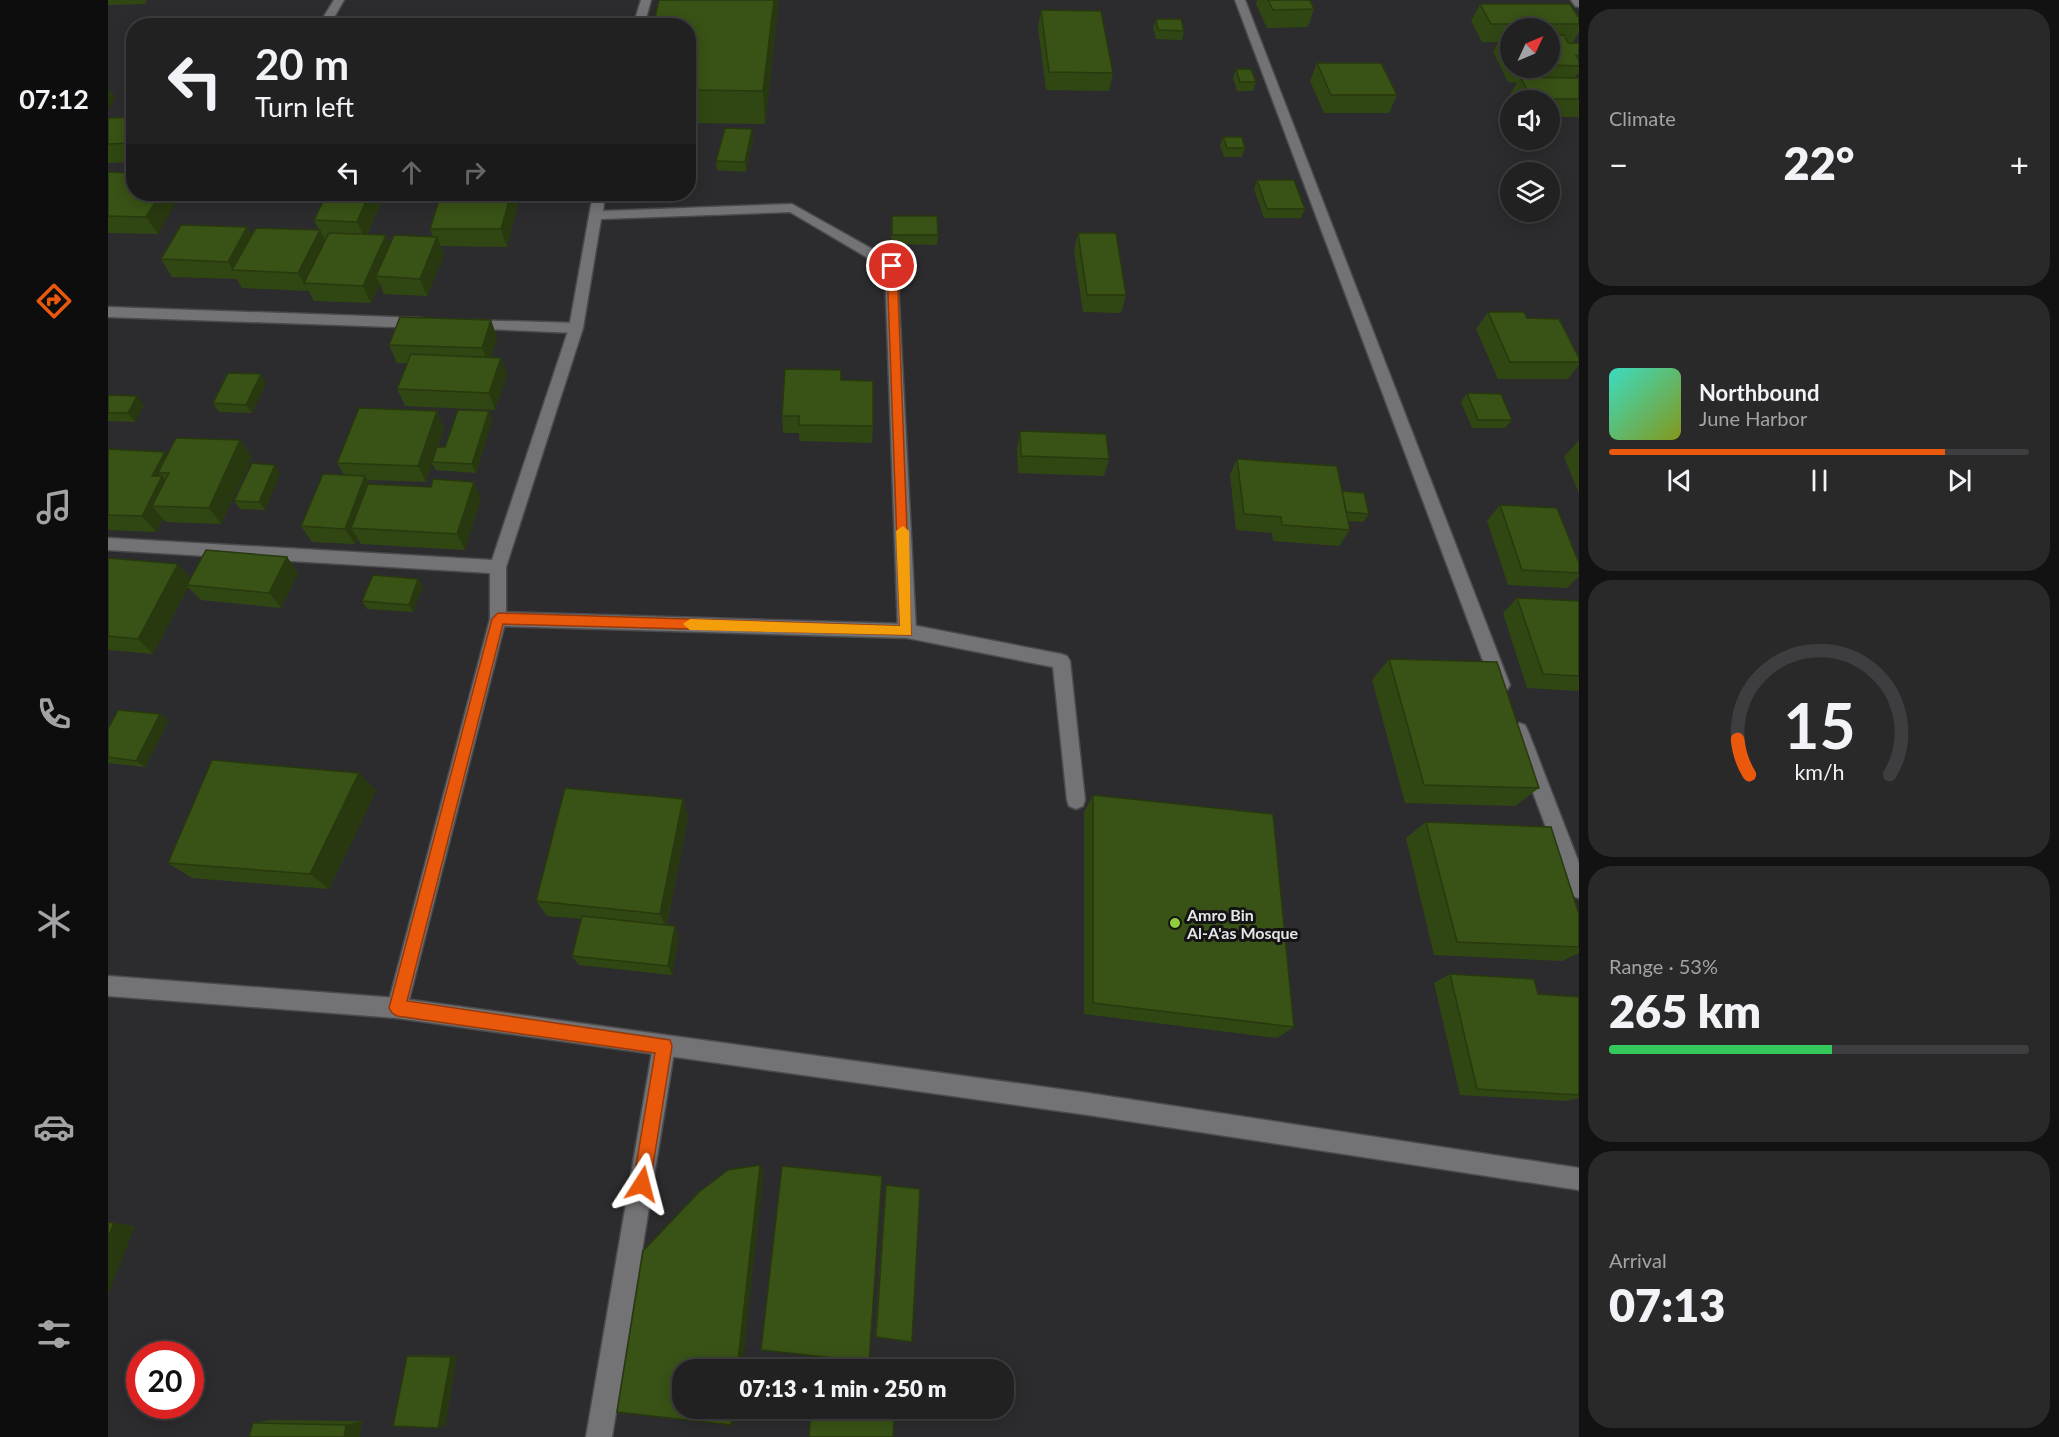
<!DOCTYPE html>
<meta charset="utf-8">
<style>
:root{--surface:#212122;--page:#29292a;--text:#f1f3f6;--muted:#a2a3a5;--line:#3e3e40;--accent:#ea580c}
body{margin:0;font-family:Lato,sans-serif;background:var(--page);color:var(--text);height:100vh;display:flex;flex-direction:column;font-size:22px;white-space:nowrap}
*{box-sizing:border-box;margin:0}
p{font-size:20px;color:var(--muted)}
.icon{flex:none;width:33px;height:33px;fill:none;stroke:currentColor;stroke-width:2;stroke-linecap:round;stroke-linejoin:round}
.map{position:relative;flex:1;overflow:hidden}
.side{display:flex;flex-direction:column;gap:9px;padding:9px;background:#121213;width:480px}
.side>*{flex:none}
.hud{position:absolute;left:18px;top:18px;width:570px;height:183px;border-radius:24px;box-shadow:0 3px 15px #0003,0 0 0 2px var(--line);background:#212122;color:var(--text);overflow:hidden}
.needle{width:39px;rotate:46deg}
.tools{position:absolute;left:1392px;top:18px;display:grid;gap:12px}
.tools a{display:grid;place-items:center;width:60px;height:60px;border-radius:50%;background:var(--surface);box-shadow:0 3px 15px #0003,0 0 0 2px var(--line);font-size:30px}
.speed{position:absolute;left:18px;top:1341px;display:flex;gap:12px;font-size:30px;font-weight:700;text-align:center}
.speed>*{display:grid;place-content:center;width:78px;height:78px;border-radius:50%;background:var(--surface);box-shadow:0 3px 15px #0003,0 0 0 2px var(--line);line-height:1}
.speed .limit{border:9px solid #d22;background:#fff;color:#111}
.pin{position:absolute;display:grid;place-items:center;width:51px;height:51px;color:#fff;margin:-26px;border:3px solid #fff;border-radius:50%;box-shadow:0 2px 6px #0007}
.me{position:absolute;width:66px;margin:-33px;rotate:9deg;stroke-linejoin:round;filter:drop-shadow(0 0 4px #0008)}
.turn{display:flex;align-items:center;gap:21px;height:126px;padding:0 30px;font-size:27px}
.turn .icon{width:78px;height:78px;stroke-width:2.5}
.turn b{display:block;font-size:42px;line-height:51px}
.lanes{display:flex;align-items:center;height:57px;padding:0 30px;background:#0003;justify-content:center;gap:30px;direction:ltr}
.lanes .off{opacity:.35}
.big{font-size:45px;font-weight:800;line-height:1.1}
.side .card{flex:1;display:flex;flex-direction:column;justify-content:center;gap:9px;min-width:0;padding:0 21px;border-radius:24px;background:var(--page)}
.side .dial{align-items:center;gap:0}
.dial svg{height:156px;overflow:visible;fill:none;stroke:var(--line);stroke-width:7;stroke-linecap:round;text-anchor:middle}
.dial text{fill:var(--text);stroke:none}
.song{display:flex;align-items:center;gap:18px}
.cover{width:72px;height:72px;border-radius:9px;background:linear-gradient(135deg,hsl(170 70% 55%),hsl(70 70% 35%))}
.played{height:6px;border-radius:3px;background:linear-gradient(90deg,var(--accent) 80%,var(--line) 80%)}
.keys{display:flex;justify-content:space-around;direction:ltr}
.heat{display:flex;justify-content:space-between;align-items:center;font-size:33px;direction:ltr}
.charge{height:9px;border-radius:4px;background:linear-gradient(90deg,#34c759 53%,var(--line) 0)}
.trip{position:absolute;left:564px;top:1359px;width:342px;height:60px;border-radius:24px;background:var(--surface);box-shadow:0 3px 15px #0003,0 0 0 2px var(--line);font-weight:800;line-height:60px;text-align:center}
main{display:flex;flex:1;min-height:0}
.tabs{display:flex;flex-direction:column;width:108px;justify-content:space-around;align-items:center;background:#0d0d0e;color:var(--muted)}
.tabs .icon{width:42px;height:42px}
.tabs .on{color:var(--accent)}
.tabs b{font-size:27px;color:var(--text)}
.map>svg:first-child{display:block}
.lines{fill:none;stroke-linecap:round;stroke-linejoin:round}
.service-casing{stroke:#4b4b4d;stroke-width:3}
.minor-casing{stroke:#4b4b4d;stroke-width:3}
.tertiary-casing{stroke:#4b4b4d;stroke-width:3}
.service{fill:#737376;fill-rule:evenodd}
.minor{fill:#737376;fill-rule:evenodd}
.tertiary{fill:#737376;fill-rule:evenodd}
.wall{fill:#314713;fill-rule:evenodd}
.shaded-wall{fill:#28390f}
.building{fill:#395216;stroke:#28390f;stroke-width:1.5}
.route{fill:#ea580c;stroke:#983908;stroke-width:1.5}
.slow{fill:#f59e0b}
.poi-dot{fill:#92cd3e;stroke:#141415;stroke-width:2}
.labels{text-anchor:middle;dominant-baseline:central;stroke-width:6;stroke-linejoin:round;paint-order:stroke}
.poi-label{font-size:16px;font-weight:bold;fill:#e6e6e8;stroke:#141415;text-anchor:start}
</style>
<main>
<nav class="tabs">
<b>07:12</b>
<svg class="icon on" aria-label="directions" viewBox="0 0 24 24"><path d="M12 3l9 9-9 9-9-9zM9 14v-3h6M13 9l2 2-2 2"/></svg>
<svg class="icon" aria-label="music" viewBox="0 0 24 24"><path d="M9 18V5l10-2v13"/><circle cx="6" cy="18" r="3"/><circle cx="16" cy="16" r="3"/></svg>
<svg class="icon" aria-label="phone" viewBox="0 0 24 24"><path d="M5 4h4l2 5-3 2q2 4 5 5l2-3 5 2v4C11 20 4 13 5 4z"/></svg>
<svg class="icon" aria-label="climate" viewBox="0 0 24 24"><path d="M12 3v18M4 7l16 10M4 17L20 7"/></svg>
<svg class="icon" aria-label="car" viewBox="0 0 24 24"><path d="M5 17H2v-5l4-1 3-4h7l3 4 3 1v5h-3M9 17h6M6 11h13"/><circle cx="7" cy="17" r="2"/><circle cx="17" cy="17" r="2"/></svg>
<svg class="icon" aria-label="filters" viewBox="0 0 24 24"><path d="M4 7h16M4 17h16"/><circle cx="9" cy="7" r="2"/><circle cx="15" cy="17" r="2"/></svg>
</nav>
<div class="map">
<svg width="1471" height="1437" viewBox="0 0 1471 1437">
<rect width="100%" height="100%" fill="#2c2c2e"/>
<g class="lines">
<defs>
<path id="service" d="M 226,0 L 236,0 L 221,26 L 210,26 Z
M 1127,0 L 1137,0 L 1402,685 L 1399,690 L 1393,693 L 1387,690 L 1384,685 Z
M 1463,0 L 1471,0 L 1471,7 L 1467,6 Z
M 0,307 L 314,318 L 321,323 L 314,328 L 0,317 Z
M 362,320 L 468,323 L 475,328 L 468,333 L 357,328 L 357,322 Z
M 390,612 L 799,624 L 953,654 L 959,656 L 962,661 L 977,800 L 975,806 L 968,809 L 961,806 L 959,800 L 945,667 L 799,638 L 390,626 L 384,624 L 382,619 L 384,614 Z
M 1411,723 L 1417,725 L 1420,731 L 1471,863 L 1471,898 L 1464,896 L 1461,889 L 1402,731 L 1405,725 Z
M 556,1035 L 564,1038 L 567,1046 L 504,1437 L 478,1437 L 545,1046 L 548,1038 Z"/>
<path id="minor" d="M 533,0 L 543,0 L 536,26 L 525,26 Z
M 485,194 L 497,194 L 495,211 L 684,204 L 789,263 L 808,631 L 805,636 L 793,636 L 790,631 L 777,268 L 682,212 L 493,219 L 475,328 L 398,567 L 398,619 L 299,1008 L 296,1015 L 289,1018 L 282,1015 L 279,1008 L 382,619 L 382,573 L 0,550 L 0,538 L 384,560 L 461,328 Z"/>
<path id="tertiary" d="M 0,976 L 289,998 L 980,1093 L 1471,1168 L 1471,1190 L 980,1115 L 289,1018 L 0,996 Z"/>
</defs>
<use href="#service" class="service-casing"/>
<use href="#minor" class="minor-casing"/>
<use href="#tertiary" class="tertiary-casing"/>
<use href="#service" class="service"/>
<use href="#minor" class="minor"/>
<use href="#tertiary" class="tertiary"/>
</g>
<path class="wall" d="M 0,0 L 39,0 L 37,4 L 0,5 Z
M 671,0 L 657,124 L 584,123 L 584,126 L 580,143 L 580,26 Z
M 1149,0 L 1202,0 L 1206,9 L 1200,27 L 1159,28 L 1148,4 Z
M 1372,4 L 1471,18 L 1471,32 L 1465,42 L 1471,43 L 1471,74 L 1469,74 L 1467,78 L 1471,78 L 1471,117 L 1442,117 L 1442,100 L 1405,100 L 1402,95 L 1409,83 L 1400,82 L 1385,52 L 1390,42 L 1374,42 L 1363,21 ZM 1402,28 L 1442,28 L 1442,68 L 1402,68 Z
M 933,10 L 1005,73 L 1001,91 L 938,90 L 930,28 Z
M 1048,19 L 1076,31 L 1074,40 L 1048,39 L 1045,28 Z
M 1209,63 L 1289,95 L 1281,113 L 1216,113 L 1202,81 Z
M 1128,69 L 1148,82 L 1145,91 L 1129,91 L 1125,78 Z
M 26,117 L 26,162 L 0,163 L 0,118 Z
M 644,129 L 645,138 L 638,172 L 609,170 L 608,161 Z
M 1115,137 L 1137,148 L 1134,157 L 1116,157 L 1112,146 Z
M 0,172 L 26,173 L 50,234 L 0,233 Z
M 1149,180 L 1197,209 L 1193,218 L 1156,218 L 1146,189 Z
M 219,194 L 277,194 L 259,235 L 282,245 L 325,237 L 322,229 L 333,194 L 408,194 L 410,203 L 399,247 L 332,246 L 336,255 L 319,296 L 276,294 L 272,284 L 263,303 L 206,301 L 200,290 L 200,291 L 134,288 L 129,279 L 64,277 L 53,259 L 139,227 L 143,235 L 211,230 L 206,220 Z
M 784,216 L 830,235 L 829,245 L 783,244 Z
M 970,233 L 1018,295 L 1013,313 L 975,312 L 966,251 Z
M 1380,312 L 1419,318 L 1471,358 L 1471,365 L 1460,379 L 1390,379 L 1368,329 Z
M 383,320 L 389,338 L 383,358 L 393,358 L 399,375 L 387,410 L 297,406 L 289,389 L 299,363 L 289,363 L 281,345 Z
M 733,380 L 765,426 L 764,443 L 691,441 L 691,433 L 675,433 L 674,416 Z
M 158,383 L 144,413 L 111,412 L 105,403 Z
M 1359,393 L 1404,420 L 1397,428 L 1364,428 L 1353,402 Z
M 0,397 L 36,405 L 27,422 L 0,421 Z
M 329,411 L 336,428 L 330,447 L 337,447 L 381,411 L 384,420 L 368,473 L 328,470 L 324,464 L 318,482 L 260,480 L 262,484 L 373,498 L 357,550 L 253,544 L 250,539 L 247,544 L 204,542 L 193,526 L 236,475 L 229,463 Z
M 912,431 L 1001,459 L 996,476 L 910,473 L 909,448 Z
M 132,440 L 144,457 L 113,524 L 58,522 L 55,519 L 48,532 L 0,530 L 0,449 L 57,452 L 59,455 Z
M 1470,441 L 1471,441 L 1471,494 L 1456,457 Z
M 1129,459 L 1234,491 L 1261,514 L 1255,522 L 1240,521 L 1242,530 L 1231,546 L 1165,541 L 1164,533 L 1128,530 L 1122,475 Z
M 172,473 L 157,510 L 132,509 L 126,501 Z
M 1392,505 L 1471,563 L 1471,576 L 1459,588 L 1400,585 L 1379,521 Z
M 179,557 L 190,573 L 173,608 L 93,600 L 80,587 L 45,654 L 0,650 L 0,558 L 83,578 Z
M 310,579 L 315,586 L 305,612 L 259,609 L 254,601 Z
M 1409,598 L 1471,601 L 1471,691 L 1419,688 L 1395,613 Z
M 1281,659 L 1431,788 L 1407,806 L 1297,803 L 1264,680 Z
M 52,714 L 60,721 L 37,767 L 0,763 L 0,729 Z
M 251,773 L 268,791 L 221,889 L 84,878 L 60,863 Z
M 985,795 L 1186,1027 L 1169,1038 L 976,1014 L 976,812 Z
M 575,799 L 580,817 L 559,925 L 571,936 L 564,975 L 471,965 L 464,956 L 473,919 L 439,916 L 428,901 Z
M 1318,822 L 1471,914 L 1471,953 L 1454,961 L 1326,955 L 1298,838 Z
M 1342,974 L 1430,994 L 1471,997 L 1471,1098 L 1458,1101 L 1352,1095 L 1326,983 Z
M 778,1185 L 768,1337 L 767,1336 L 777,1188 Z
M 306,1355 L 349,1356 L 337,1426 L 299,1356 Z
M 708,1356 L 761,1360 L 787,1363 L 789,1364 Z
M 163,1420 L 254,1421 L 251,1437 L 145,1423 Z"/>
<path class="shaded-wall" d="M 666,0 L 671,0 L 657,124 L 655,91 Z
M 2,89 L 7,98 L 2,108 L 0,105 L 0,92 Z
M 583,116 L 584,126 L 581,143 L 580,129 Z
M 644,129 L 645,138 L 638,172 L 637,162 Z
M 52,194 L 73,194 L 50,234 L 38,217 Z
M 261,194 L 277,194 L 257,239 L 249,222 Z
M 403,194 L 408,194 L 410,203 L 399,247 L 393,229 Z
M 139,227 L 149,245 L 125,270 L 120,262 Z
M 212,230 L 221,248 L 196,283 L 200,290 L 200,291 L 190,273 Z
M 278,235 L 286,253 L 268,276 L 272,284 L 263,303 L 255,286 Z
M 329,237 L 336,255 L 319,296 L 312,279 Z
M 383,320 L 389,338 L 381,366 L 374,348 Z
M 393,358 L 399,375 L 387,410 L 381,393 Z
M 153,374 L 158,383 L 144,413 L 138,405 Z
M 29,396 L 36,405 L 27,422 L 20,413 Z
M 329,411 L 336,428 L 325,462 L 324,462 L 324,464 L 318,482 L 310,466 Z
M 381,411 L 384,420 L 368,473 L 364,464 Z
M 132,440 L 144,457 L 113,524 L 101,508 Z
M 57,452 L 70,468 L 61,473 L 50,473 L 54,478 L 54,476 L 68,492 L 44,506 L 55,519 L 48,532 L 34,516 L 44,476 Z
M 167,465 L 172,473 L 157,510 L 151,502 Z
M 257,476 L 267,492 L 243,528 L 250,539 L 247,544 L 237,529 Z
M 366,482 L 373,498 L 357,550 L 349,534 Z
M 179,557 L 190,573 L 173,608 L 161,593 Z
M 70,564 L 84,580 L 79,585 L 80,587 L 45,654 L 30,639 Z
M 310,579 L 315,586 L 305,612 L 301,605 Z
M 52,714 L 60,721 L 37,767 L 28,761 Z
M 251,773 L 268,791 L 221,889 L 202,874 Z
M 575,799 L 580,817 L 558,928 L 552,914 Z
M 567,926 L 571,936 L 564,975 L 560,966 Z
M 652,1165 L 656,1171 L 634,1370 L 629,1370 Z
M 6,1223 L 27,1226 L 0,1295 L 0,1238 Z
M 349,1356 L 337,1426 L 330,1428 L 343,1357 Z
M 625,1408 L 629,1408 L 628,1420 L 623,1425 Z
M 254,1421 L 251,1437 L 236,1437 L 238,1425 Z"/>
<path class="building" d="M 551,0 L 666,0 L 655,91 L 580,90 L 580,26 L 545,26 Z
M 1160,0 L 1202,0 L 1206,9 L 1165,10 Z
M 1372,4 L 1462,4 L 1471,18 L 1471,24 L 1383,24 Z
M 933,10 L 993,11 L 1005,73 L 941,72 Z
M 1048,19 L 1073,19 L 1076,31 L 1050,30 Z
M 453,22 L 453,26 L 366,26 Z
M 1394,34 L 1402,34 L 1402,50 Z
M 1442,35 L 1456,35 L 1460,43 L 1471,43 L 1471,56 L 1468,55 L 1471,61 L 1471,66 L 1442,65 Z
M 1209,63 L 1273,63 L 1289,95 L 1223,95 Z
M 1128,69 L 1143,69 L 1148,82 L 1132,82 Z
M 1412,77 L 1471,78 L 1471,99 L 1424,99 Z
M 580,116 L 583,116 L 580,129 Z
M 26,117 L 26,143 L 0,144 L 0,118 Z
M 617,128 L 644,129 L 637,162 L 608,161 Z
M 1115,137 L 1134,137 L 1137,148 L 1119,148 Z
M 0,172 L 26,173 L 26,194 L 52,194 L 38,217 L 0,216 Z
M 1149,180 L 1186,180 L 1197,209 L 1159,209 Z
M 219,194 L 261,194 L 249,222 L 206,220 Z
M 333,194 L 403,194 L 393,229 L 322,229 Z
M 784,216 L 829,216 L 830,235 L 784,235 Z
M 73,225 L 139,227 L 120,262 L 53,259 Z
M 148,228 L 212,230 L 190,273 L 124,270 Z
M 221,233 L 278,235 L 255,286 L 196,283 Z
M 970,233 L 1008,233 L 1018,295 L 979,295 Z
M 286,235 L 329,237 L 312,279 L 268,276 Z
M 1380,312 L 1416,312 L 1419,318 L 1451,319 L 1471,358 L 1471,362 L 1402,362 Z
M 292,317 L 383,320 L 374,348 L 281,345 Z
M 303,354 L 393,358 L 381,393 L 289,389 Z
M 677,369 L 733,370 L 733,380 L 765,381 L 765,426 L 691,425 L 691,416 L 674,416 Z
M 120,373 L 153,374 L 138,405 L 105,403 Z
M 1359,393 L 1393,394 L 1404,420 L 1370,420 Z
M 1,395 L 29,396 L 20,413 L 0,413 L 0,397 Z
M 251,408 L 329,411 L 310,466 L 229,463 Z
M 350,410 L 381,411 L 364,464 L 324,462 L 329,447 L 337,447 Z
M 912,431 L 998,434 L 1001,459 L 913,456 Z
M 68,438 L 132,440 L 101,508 L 44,506 L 61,473 L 50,473 Z
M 0,449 L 57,452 L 44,476 L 54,476 L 34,516 L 0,515 Z
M 1129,459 L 1229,466 L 1242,530 L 1174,525 L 1173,517 L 1136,514 Z
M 144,463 L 167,465 L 151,502 L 126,501 Z
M 215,474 L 257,476 L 237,529 L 193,526 Z
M 325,479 L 366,482 L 349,534 L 243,528 L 260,484 L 323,487 Z
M 1234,491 L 1256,493 L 1261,514 L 1238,512 Z
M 1392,505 L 1449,508 L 1471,563 L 1471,573 L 1414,570 Z
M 98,550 L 179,557 L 161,593 L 79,585 Z
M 0,558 L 70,564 L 30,639 L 0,636 Z
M 265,575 L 310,579 L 301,605 L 254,601 Z
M 1409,598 L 1471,601 L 1471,676 L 1435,674 Z
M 1281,659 L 1389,662 L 1431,788 L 1316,785 Z
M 10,710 L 52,714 L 28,761 L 0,757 L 0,729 Z
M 104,760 L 251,773 L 202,874 L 60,863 Z
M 457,788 L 575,799 L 552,914 L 428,901 Z
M 985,795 L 1165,814 L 1186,1027 L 985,1003 Z
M 1318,822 L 1443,827 L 1471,914 L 1471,947 L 1349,942 Z
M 474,916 L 567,926 L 560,966 L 464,956 Z
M 1342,974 L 1426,979 L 1430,994 L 1471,997 L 1471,1095 L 1369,1089 Z
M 652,1165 L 629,1370 L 574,1370 L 574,1408 L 625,1408 L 623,1425 L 509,1412 L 535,1251 L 591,1192 L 620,1170 Z
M 674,1166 L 774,1176 L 761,1362 L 653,1350 Z
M 778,1185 L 812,1189 L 804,1342 L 768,1337 Z
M 0,1222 L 6,1223 L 0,1238 Z
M 299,1356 L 343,1357 L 330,1428 L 285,1426 Z
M 708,1356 L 789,1364 L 789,1370 L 707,1370 Z
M 703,1408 L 787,1408 L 785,1437 L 701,1437 Z
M 145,1423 L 238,1425 L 236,1437 L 141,1437 Z"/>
<path class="route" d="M 784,263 L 789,266 L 803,635 L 395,624 L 299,1001 L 562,1040 L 564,1046 L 542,1184 L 540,1190 L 534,1193 L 527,1190 L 525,1184 L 547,1053 L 289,1016 L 284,1013 L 281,1008 L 384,619 L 390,613 L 792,626 L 779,266 Z"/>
<path class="slow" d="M 795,526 L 801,531 L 803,635 L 582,630 L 575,624 L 582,619 L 792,626 L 788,531 Z"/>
<circle class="poi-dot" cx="1067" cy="923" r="6"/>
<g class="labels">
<g class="poi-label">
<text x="1079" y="914">Amro Bin<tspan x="1079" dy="18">Al-A'as Mosque</tspan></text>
</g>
</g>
</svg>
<div class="tools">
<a><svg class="needle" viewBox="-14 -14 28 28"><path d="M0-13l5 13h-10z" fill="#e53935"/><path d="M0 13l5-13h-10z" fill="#a2a3a5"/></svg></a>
<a><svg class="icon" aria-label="sound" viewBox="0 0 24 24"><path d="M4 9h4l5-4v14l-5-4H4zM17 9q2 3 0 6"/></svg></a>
<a><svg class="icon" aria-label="layers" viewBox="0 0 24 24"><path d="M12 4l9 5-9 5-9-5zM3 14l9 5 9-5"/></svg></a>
</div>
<div class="speed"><div class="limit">20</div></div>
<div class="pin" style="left:784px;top:266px;background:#d93025"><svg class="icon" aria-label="arrive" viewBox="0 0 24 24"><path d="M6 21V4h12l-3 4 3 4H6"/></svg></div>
<svg class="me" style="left:534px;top:1184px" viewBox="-20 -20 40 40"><path d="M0-17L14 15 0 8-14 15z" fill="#ea580c" stroke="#fff" stroke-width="4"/></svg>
<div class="trip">07:13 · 1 min · 250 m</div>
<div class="hud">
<div class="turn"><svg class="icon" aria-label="left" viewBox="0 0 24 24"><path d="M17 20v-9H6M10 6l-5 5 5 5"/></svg><div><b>20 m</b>Turn left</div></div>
<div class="lanes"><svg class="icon" aria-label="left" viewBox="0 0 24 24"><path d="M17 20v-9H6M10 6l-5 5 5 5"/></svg><svg class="icon off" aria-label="ahead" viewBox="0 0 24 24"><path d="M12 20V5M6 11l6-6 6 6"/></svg><svg class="icon off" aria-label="right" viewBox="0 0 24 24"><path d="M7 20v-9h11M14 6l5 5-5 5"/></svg></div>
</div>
</div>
<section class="side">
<div class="card"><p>Climate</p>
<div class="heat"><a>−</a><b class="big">22°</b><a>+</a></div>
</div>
<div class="card">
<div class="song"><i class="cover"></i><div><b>Northbound</b><p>June Harbor</p></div></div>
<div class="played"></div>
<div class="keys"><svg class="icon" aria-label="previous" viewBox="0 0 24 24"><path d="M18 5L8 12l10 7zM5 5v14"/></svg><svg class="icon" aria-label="pause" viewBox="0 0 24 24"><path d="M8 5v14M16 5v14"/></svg><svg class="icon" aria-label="next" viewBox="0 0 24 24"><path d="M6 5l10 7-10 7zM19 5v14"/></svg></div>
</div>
<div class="card dial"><svg viewBox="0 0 100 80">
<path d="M14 69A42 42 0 1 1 86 69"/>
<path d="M14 69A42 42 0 0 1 8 51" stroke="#ea580c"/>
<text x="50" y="56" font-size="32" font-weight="700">15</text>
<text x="50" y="72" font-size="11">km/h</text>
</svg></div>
<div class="card"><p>Range · 53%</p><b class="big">265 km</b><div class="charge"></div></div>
<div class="card"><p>Arrival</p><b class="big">07:13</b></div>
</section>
</main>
